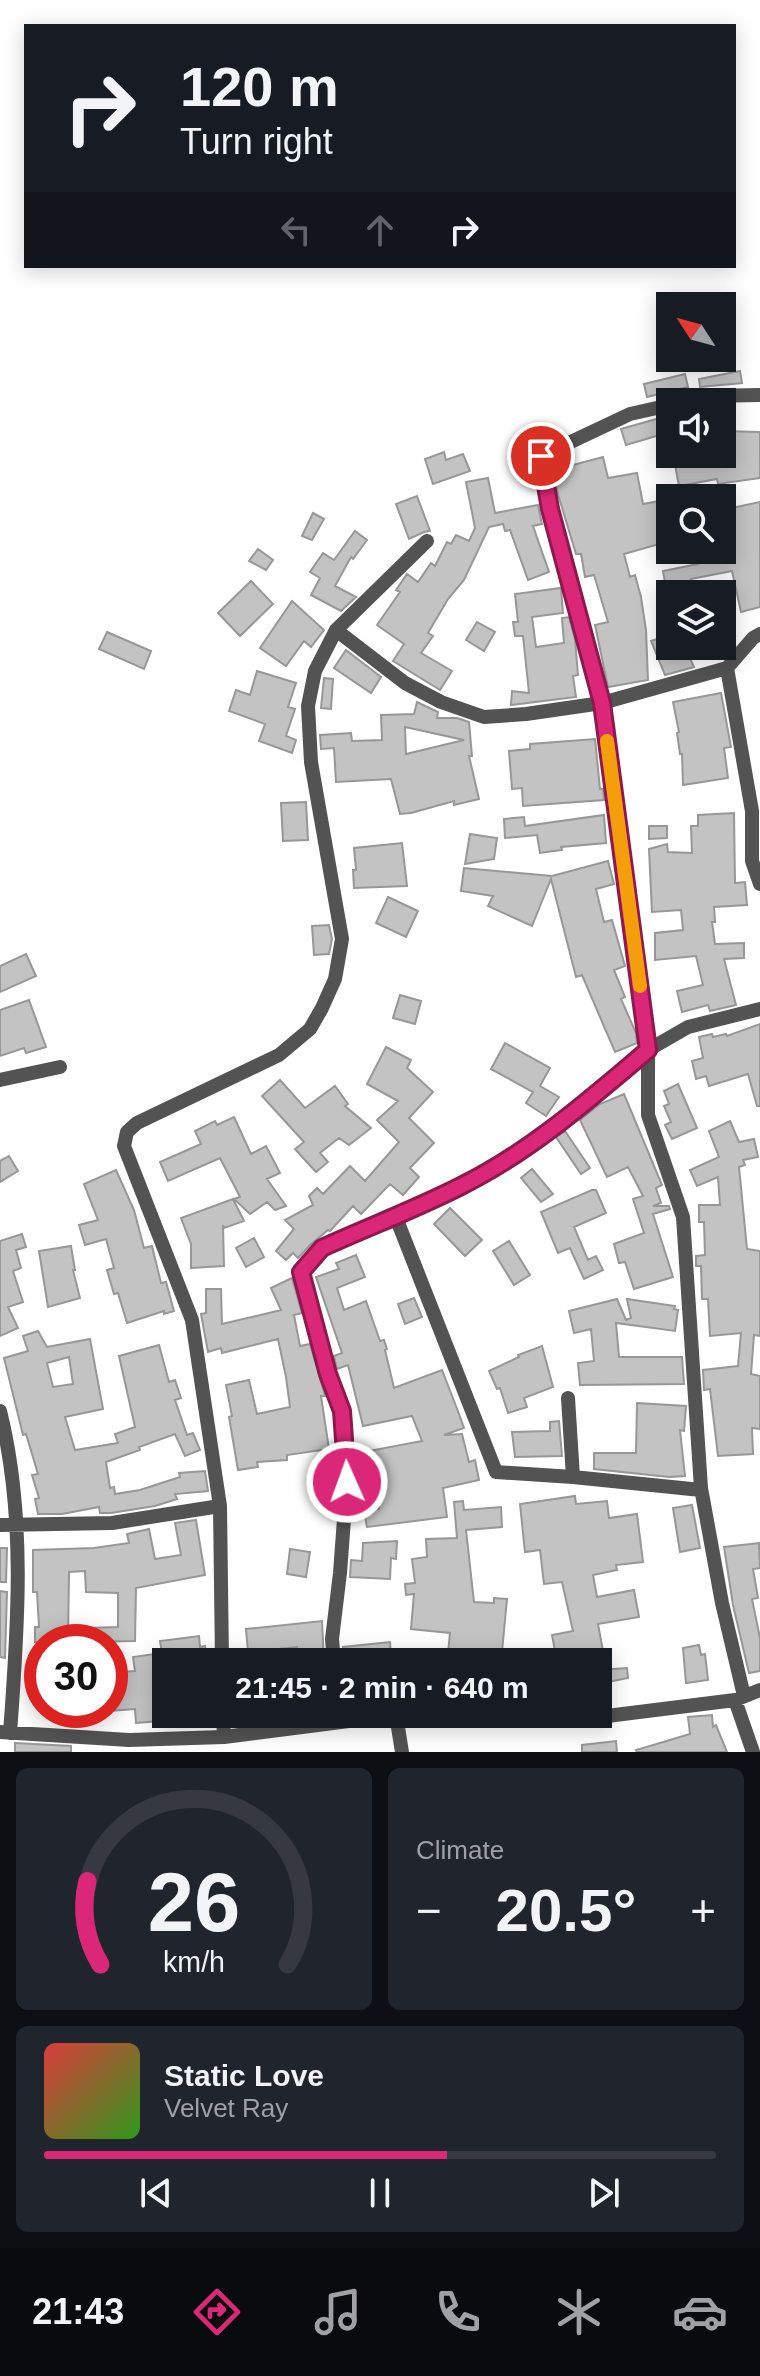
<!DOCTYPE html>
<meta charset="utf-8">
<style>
:root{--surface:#171b24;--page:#20242c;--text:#f1f3f6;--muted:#9ea1a6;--line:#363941;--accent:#db2777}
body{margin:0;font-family:Arial,sans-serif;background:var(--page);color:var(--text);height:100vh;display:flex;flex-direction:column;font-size:30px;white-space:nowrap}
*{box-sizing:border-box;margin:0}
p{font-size:26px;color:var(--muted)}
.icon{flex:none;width:44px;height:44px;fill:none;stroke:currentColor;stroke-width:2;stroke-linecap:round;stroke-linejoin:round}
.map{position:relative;height:1752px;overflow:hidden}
.drawer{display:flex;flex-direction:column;gap:16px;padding:16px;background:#0d0f14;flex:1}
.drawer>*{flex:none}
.guide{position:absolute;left:24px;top:24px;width:712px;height:244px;border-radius:0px;box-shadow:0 4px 20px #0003;background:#171b24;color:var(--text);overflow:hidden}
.needle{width:52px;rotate:306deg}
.tools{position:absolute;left:656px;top:292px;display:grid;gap:16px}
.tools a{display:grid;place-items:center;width:80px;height:80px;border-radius:0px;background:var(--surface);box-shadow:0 4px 20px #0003;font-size:40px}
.speed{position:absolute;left:24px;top:1624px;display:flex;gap:16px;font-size:40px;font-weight:700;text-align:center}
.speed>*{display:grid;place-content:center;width:104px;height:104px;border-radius:50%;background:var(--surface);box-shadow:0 4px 20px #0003;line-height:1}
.speed .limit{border:12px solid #d22;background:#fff;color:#111}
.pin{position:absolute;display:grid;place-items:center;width:68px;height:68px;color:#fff;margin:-34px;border:4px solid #fff;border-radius:50%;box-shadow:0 2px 8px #0007}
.me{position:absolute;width:88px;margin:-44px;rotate:358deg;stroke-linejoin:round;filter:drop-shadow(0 0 6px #0008)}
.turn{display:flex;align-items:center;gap:28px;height:168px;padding:0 24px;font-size:36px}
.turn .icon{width:104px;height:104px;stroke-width:2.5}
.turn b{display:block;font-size:56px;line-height:68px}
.lanes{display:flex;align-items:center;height:76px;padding:0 24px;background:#0003;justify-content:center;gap:40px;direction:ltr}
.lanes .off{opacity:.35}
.big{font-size:60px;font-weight:800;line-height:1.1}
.drawer .tile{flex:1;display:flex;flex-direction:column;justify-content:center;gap:12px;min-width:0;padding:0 28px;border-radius:12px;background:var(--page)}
.drawer .dial{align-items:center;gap:0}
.dial svg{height:208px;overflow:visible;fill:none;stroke:var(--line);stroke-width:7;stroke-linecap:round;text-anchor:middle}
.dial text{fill:var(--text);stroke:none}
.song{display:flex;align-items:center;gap:24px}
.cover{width:96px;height:96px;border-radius:12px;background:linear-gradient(135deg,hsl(0 70% 55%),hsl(110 70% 35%))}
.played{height:8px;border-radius:4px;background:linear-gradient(90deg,var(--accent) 60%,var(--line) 60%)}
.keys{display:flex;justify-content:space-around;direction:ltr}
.heat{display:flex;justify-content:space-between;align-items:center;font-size:44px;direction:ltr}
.drawer .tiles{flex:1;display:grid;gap:16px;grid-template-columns:1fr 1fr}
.tile:last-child{grid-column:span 2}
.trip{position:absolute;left:152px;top:1648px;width:460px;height:80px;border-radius:0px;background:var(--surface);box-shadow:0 4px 20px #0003;font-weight:800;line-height:80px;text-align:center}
.dock{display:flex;height:128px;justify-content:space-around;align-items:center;background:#090b0e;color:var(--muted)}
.dock .icon{width:56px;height:56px}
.dock .active{color:var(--accent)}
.dock b{font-size:36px;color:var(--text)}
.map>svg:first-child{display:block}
.building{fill:#c3c3c3;stroke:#979797;stroke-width:2;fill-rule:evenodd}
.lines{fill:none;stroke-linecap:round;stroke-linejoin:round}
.street{stroke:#535353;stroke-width:14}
.route-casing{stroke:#8e194d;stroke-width:20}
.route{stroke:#db2777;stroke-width:14}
.slow{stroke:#f59e0b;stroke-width:14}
</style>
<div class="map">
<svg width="760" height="1752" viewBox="0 0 760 1752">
<rect width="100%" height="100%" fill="#fff"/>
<path class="building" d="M 740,371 L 742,383 L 700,387 L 699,379 Z
M 685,374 L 688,387 L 647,397 L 644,384 Z
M 670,415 L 670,432 L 626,445 L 621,429 Z
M 722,431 L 760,432 L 760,478 L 718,484 L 717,479 L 679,486 L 673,454 L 694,454 L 696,465 L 722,460 Z
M 444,452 L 446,460 L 463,454 L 470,471 L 433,484 L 425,459 Z
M 571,457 L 573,465 L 603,457 L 608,478 L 637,473 L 643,504 L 670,499 L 670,541 L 624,554 L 630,577 L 635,575 L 641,597 L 646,630 L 648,680 L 608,687 L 595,625 L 608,622 L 594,575 L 585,577 L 581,554 L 576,554 L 557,491 L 552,463 Z
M 488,478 L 495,513 L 538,505 L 542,524 L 533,526 L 549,572 L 528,580 L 510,530 L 505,531 L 503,524 L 489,527 L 464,580 L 448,599 L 428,633 L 433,636 L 421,653 L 452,671 L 440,690 L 393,661 L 404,644 L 377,625 L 400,592 L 396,590 L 407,574 L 418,582 L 431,563 L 435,566 L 447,542 L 451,544 L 456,535 L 469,541 L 475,528 L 466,482 Z
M 417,496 L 430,531 L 424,532 L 409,539 L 396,504 Z
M 760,502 L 760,607 L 741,612 L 732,571 L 691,579 L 694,594 L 667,594 L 663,571 L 698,564 L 696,550 L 722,550 L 722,510 Z
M 313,513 L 324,519 L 312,540 L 302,536 Z
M 355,531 L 367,540 L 353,559 L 351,557 L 335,586 L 356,597 L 341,611 L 311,595 L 320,578 L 310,572 L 323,553 L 334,560 Z
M 258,549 L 273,560 L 266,570 L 249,561 Z
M 251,581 L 273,604 L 240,636 L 218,613 Z
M 561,588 L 563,613 L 532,617 L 536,647 L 564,643 L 562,618 L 569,617 L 575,639 L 578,675 L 573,676 L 576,697 L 511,705 L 512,691 L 529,693 L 523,636 L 515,636 L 513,622 L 518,622 L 515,594 Z
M 292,601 L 324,630 L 311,647 L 304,641 L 286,666 L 260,648 Z
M 727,609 L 734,644 L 722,647 L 722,610 Z
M 477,622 L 495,632 L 484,651 L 466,640 Z
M 107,632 L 151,651 L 144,669 L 99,649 Z
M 670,635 L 670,646 L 713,646 L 713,648 L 689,656 L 694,667 L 665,675 L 651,641 Z
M 346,650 L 381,677 L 371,693 L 334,668 Z
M 257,671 L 296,683 L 288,707 L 295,709 L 286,736 L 296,740 L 292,753 L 259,741 L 265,724 L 229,711 L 236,690 L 250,695 Z
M 324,678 L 333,679 L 331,709 L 321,708 Z
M 721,693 L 731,747 L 724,748 L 728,778 L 683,785 L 682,754 L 680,754 L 677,733 L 679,732 L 673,702 Z
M 417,702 L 438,712 L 437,718 L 457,718 L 469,722 L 472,756 L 469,756 L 479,799 L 454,805 L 454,801 L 411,813 L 400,814 L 391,779 L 336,782 L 334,748 L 321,749 L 320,735 L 351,733 L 352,741 L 382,740 L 381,715 L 414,714 ZM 405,727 L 464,740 L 406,754 Z
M 595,739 L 600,789 L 603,789 L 604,800 L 523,806 L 522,788 L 512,789 L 509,751 L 530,749 L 530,744 Z
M 306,802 L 308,840 L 283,841 L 281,803 Z
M 734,813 L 735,883 L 745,882 L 747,905 L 714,907 L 715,922 L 712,922 L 715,944 L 744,943 L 744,958 L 724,959 L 736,1005 L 710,1011 L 708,1005 L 682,1012 L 677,991 L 703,985 L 696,956 L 655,960 L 655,933 L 683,930 L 681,910 L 652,912 L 649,849 L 667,844 L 668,852 L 692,853 L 691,826 L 698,826 L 698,815 Z
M 604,815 L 606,843 L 561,847 L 562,850 L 540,853 L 537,835 L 505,838 L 504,819 L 524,817 L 525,826 Z
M 649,826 L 667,826 L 667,838 L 649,839 Z
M 470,834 L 497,838 L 494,859 L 465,864 Z
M 402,843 L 407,886 L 354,888 L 353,870 L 356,870 L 354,848 Z
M 608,861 L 614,884 L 596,889 L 604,922 L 612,920 L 625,966 L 614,970 L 625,997 L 621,999 L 636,1033 L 637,1043 L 615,1052 L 582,975 L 576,977 L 551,879 L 532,926 L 488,906 L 493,896 L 461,891 L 464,868 L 552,876 Z
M 388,897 L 418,911 L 406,937 L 376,923 Z
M 329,925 L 332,939 L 329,954 L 314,955 L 312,926 Z
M 26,954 L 36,976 L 0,992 L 0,966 Z
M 400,995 L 421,1001 L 415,1024 L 393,1018 Z
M 29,1000 L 46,1047 L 26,1053 L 24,1048 L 0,1056 L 0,1010 Z
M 760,1024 L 760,1106 L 757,1106 L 748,1074 L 709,1086 L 706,1076 L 696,1079 L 692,1061 L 703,1058 L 699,1037 L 712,1034 L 713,1037 L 726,1034 L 727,1036 Z
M 505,1043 L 550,1068 L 540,1086 L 559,1097 L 546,1116 L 526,1103 L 533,1092 L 491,1069 Z
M 386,1047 L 411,1060 L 407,1068 L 433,1092 L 409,1118 L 434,1143 L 410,1168 L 419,1177 L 403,1195 L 390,1184 L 361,1214 L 353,1206 L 330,1231 L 328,1230 L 310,1245 L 298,1258 L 293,1253 L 286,1260 L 276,1251 L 294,1229 L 285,1220 L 313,1205 L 309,1196 L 317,1188 L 323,1194 L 350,1166 L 365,1181 L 399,1142 L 377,1120 L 398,1101 L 367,1084 Z
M 280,1080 L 305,1108 L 335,1086 L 348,1104 L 345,1106 L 371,1128 L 349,1145 L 339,1138 L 320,1153 L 328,1162 L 316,1172 L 295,1149 L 304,1142 L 262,1096 Z
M 678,1084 L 697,1128 L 672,1139 L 665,1125 L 671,1122 L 664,1106 L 669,1104 L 664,1091 Z
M 624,1094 L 662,1185 L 656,1188 L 661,1203 L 653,1206 L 669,1206 L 670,1209 L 653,1214 L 673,1277 L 634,1289 L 625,1262 L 619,1263 L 614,1244 L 644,1233 L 633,1199 L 643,1196 L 628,1167 L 607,1177 L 580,1120 L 600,1104 Z
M 234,1117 L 251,1154 L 266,1146 L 280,1173 L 267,1179 L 286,1206 L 275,1210 L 267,1202 L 250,1214 L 234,1199 L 240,1197 L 220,1158 L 168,1181 L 160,1162 L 201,1144 L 195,1131 L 215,1121 L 217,1125 Z
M 730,1121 L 739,1142 L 754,1139 L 758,1157 L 743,1160 L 745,1165 L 739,1167 L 747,1249 L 760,1251 L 760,1336 L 754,1335 L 751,1374 L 760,1376 L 760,1429 L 752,1428 L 753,1454 L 718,1456 L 710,1389 L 704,1390 L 703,1370 L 738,1366 L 741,1333 L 710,1336 L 708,1299 L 702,1299 L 701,1266 L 696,1266 L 696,1256 L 705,1255 L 704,1222 L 699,1222 L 699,1205 L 720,1205 L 718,1177 L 697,1186 L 690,1170 L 719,1157 L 709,1131 Z
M 565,1131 L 590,1168 L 581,1174 L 556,1137 Z
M 9,1156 L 18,1171 L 0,1182 L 0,1161 Z
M 532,1169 L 553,1194 L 541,1202 L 521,1178 Z
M 116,1170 L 134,1210 L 144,1248 L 152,1246 L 161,1283 L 166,1282 L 174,1311 L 164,1314 L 164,1311 L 127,1323 L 118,1293 L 114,1294 L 107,1270 L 114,1268 L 106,1239 L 85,1245 L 79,1225 L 98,1220 L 84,1184 Z
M 592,1190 L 596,1190 L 606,1213 L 574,1227 L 588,1260 L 596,1256 L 603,1270 L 584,1279 L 570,1248 L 558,1253 L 541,1212 Z
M 233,1199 L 244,1221 L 224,1228 L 223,1225 L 224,1266 L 191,1268 L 191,1244 L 181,1218 Z
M 450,1208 L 482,1240 L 465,1256 L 434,1224 Z
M 22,1234 L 26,1247 L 16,1250 L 21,1268 L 13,1271 L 23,1302 L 8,1307 L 18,1328 L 0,1336 L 0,1241 Z
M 254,1238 L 264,1257 L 246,1267 L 236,1248 Z
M 509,1241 L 530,1275 L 514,1285 L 493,1251 Z
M 71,1246 L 75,1270 L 73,1270 L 80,1298 L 48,1307 L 39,1251 Z
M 356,1255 L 365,1277 L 337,1288 L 344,1310 L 366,1301 L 380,1341 L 384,1340 L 387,1349 L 385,1350 L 394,1388 L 442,1370 L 459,1414 L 464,1428 L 444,1435 L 462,1434 L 469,1462 L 475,1460 L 479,1480 L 443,1488 L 447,1517 L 367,1527 L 364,1511 L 379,1509 L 369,1451 L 422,1441 L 412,1416 L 363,1426 L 348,1365 L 337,1369 L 334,1356 L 342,1353 L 316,1277 L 339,1269 L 336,1263 Z
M 292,1278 L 302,1313 L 294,1315 L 300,1346 L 310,1344 L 324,1392 L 325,1396 L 321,1396 L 329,1449 L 287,1455 L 287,1460 L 257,1462 L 258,1467 L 238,1470 L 229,1417 L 232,1416 L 226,1385 L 249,1380 L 257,1414 L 290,1407 L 286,1377 L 278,1339 L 222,1353 L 221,1348 L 208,1352 L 201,1314 L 206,1313 L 206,1289 L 221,1289 L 222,1324 L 281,1310 L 271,1288 Z
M 414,1298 L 422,1317 L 405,1324 L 398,1304 Z
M 617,1299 L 626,1320 L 631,1318 L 627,1299 L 675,1306 L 674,1309 L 678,1310 L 675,1331 L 616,1323 L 619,1357 L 682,1357 L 684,1384 L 580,1385 L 578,1363 L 594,1361 L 591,1329 L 574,1333 L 569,1311 Z
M 38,1331 L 47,1347 L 90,1339 L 103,1409 L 65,1417 L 75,1450 L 118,1443 L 115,1434 L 135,1427 L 119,1356 L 159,1345 L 169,1382 L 175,1380 L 181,1398 L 175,1400 L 187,1435 L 193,1433 L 200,1450 L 185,1456 L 175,1434 L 139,1447 L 140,1450 L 106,1462 L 110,1488 L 114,1487 L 115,1494 L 140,1490 L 180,1477 L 179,1473 L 205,1471 L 208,1491 L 175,1494 L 177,1499 L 155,1506 L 111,1513 L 100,1513 L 99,1507 L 62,1514 L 38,1514 L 35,1499 L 39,1498 L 32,1475 L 38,1474 L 26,1434 L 23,1435 L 4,1358 L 28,1351 L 23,1336 ZM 69,1357 L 73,1384 L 53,1387 L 47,1363 Z
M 542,1346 L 553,1387 L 524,1398 L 527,1407 L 508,1413 L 500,1388 L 497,1389 L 489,1371 L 519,1357 L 518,1355 Z
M 637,1403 L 686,1406 L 684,1431 L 680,1430 L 685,1476 L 669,1477 L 594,1469 L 594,1453 L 636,1453 Z
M 559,1421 L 562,1456 L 515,1457 L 512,1432 L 550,1431 L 550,1422 Z
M 575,1496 L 576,1504 L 607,1501 L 609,1518 L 637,1514 L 643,1562 L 616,1565 L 617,1570 L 593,1575 L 597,1597 L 634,1590 L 639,1617 L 598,1624 L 605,1662 L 557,1662 L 552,1635 L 573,1631 L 562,1582 L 544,1584 L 540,1550 L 525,1552 L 520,1504 Z
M 463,1501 L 464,1510 L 501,1507 L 502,1527 L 466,1530 L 474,1602 L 494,1603 L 494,1598 L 507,1599 L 501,1662 L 447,1662 L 450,1633 L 411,1629 L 414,1594 L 406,1595 L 405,1584 L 415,1583 L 412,1559 L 427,1557 L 426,1539 L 457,1538 L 454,1502 Z
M 692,1505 L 700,1548 L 680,1552 L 673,1508 Z
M 196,1520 L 205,1575 L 136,1588 L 135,1641 L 88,1642 L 87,1628 L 118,1627 L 118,1593 L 86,1592 L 85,1571 L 69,1572 L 68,1642 L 35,1642 L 35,1627 L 39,1627 L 37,1592 L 33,1592 L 33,1550 L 94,1548 L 129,1543 L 127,1534 L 149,1529 L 155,1559 L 181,1555 L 175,1523 Z
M 397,1541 L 396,1559 L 391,1558 L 390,1579 L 350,1577 L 351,1560 L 362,1561 L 363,1543 Z
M 759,1543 L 760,1568 L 753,1569 L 758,1598 L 752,1599 L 760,1638 L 760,1671 L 749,1673 L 733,1605 L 724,1547 Z
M 0,1548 L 7,1548 L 6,1582 L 0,1582 Z
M 290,1549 L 310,1552 L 306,1577 L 287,1574 Z
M 0,1591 L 7,1592 L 5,1658 L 0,1657 Z
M 322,1621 L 324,1662 L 298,1662 L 297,1647 L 248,1652 L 246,1629 Z
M 199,1636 L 200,1647 L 205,1646 L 207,1662 L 166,1662 L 166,1710 L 159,1711 L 160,1721 L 136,1723 L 135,1709 L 110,1711 L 110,1673 L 135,1671 L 133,1657 L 162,1653 L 160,1641 Z
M 390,1642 L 391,1655 L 344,1660 L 343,1647 Z
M 699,1645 L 701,1655 L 705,1654 L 708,1680 L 686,1683 L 683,1648 Z
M 627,1668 L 628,1678 L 598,1684 L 598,1670 Z
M 712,1715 L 713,1727 L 716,1725 L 727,1752 L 637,1752 L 636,1750 L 690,1734 L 688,1717 Z
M 616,1741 L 617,1752 L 582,1752 L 582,1745 Z
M 15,1743 L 71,1746 L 71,1752 L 15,1752 Z"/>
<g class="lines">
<path class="street" d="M 682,402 L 707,396 L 760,395
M 670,405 L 630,414 L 541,456 L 550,509 L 602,703 L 727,668 L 753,638 L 760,634
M 336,630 L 405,683 L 441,702 L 484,717 L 526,714 L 602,703 L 648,1050 L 648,1115 L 683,1217 L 701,1488 L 722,1603 L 744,1696
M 727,668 L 752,811 L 752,861 L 760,884
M 0,1080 L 60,1067
M 395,1215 L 496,1472 L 573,1477 L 701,1490
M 568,1398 L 573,1477
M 0,1411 C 26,1516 18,1627 10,1733
M 0,1525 L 112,1523 L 220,1506
M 222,1662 L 220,1506 L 192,1320 L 124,1146 L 127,1132 L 137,1123 L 279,1055 L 310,1029 L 322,1008 L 335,979 L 342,939 L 311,762 L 308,706 L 315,671 L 336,630 L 427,541
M 334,1662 L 332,1639 L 340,1573 L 348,1465 L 342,1411 L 328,1374 L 301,1272 L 322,1248 L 463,1185 L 522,1149 L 581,1107 L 648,1050 L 688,1027 L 760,1009
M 735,1700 L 753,1752
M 223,1714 L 224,1737
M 396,1715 L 402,1752
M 0,1732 L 129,1740 L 224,1737 L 396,1715 L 607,1716 L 735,1700 L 760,1690"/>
</g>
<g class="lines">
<defs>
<path id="route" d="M 347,1482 L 342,1411 L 328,1374 L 301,1272 L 322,1248 C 368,1227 416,1209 461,1186 C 530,1152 590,1099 648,1050 L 602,703 L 550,509 L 541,456"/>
</defs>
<use href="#route" class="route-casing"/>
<use href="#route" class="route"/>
<path class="slow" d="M 607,741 L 640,986"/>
</g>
</svg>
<div class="tools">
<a><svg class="needle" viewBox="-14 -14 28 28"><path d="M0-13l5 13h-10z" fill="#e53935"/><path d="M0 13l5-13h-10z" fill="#9ea1a6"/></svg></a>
<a><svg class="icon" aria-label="sound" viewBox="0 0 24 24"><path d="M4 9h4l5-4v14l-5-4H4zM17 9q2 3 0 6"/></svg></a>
<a><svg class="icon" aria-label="search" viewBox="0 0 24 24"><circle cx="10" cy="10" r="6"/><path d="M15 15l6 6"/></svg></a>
<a><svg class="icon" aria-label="layers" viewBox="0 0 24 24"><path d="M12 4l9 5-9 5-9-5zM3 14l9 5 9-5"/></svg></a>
</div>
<div class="speed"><div class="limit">30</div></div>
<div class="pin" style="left:541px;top:456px;background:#d93025"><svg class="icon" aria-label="arrive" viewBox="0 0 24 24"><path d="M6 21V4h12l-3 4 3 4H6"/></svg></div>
<svg class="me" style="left:347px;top:1482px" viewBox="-20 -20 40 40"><circle r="17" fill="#db2777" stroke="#fff" stroke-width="3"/><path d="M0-11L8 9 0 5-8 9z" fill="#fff"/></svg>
<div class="trip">21:45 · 2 min · 640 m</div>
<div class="guide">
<div class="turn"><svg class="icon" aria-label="right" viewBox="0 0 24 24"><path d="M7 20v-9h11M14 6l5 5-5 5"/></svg><div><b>120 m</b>Turn right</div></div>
<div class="lanes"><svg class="icon off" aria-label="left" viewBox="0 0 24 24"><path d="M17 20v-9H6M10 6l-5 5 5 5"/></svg><svg class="icon off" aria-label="ahead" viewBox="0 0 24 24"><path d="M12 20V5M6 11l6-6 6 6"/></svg><svg class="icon" aria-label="right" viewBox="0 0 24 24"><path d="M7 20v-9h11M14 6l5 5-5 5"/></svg></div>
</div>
</div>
<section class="drawer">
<div class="tiles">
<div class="tile dial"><svg viewBox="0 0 100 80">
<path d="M14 69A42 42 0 1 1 86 69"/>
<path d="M14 69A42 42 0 0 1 9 37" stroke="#db2777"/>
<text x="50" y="56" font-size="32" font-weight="700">26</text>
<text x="50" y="72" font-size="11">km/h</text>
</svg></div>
<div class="tile"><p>Climate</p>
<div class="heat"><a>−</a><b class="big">20.5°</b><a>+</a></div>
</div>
<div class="tile">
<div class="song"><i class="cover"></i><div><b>Static Love</b><p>Velvet Ray</p></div></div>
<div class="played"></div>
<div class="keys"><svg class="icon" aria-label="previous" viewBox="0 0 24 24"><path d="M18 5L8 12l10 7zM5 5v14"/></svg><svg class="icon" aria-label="pause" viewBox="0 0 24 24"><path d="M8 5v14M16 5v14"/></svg><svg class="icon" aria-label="next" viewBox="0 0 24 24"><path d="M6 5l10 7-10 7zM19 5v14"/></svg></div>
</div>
</div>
</section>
<nav class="dock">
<b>21:43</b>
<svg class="icon active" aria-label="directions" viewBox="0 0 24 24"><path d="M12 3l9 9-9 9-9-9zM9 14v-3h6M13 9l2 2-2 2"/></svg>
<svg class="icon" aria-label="music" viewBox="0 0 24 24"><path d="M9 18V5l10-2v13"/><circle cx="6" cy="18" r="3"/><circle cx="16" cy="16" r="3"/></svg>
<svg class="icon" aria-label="phone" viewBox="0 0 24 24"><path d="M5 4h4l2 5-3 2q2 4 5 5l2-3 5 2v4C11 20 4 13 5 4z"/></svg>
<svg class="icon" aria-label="climate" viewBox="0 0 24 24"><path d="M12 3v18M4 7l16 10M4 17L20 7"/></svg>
<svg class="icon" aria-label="car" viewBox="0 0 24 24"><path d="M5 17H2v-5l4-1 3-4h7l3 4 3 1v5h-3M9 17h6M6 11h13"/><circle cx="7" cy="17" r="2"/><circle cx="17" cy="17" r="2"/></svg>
</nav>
